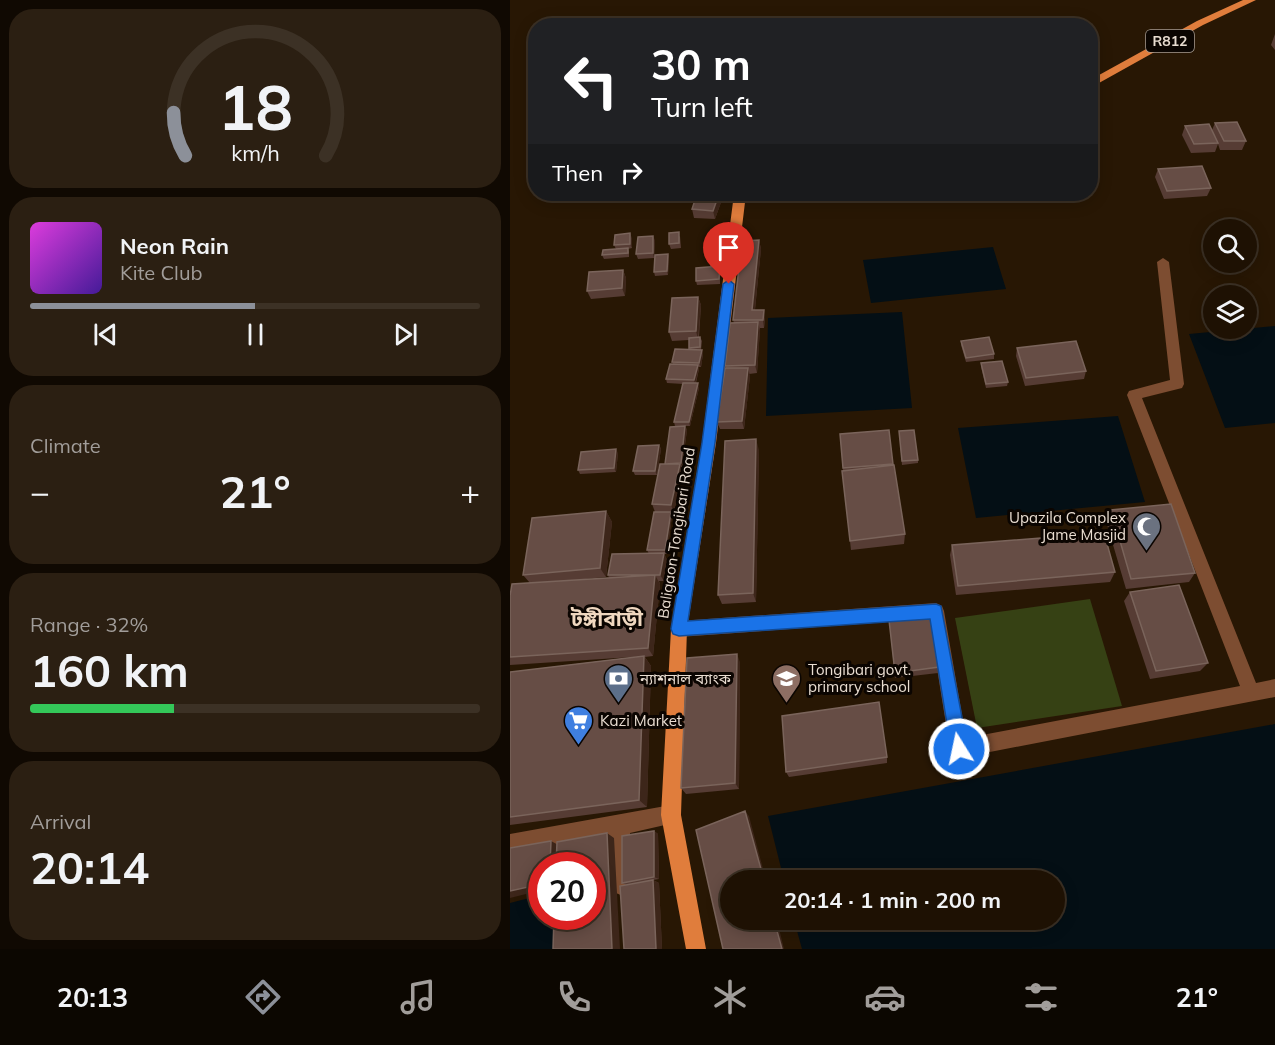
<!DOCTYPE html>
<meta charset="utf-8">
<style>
:root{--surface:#1e1103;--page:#2b1f12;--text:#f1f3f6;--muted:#a19d9a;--line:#3c3125;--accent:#8c9099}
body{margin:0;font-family:Mulish,"Noto Sans Bengali",sans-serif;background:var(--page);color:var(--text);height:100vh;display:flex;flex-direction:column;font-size:22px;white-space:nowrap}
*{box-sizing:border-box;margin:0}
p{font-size:20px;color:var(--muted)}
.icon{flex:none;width:33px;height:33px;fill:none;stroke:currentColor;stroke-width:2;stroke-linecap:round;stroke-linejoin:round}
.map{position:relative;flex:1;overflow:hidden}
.side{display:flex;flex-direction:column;gap:9px;padding:9px;background:#100902;width:510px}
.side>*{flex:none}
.hud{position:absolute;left:18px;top:18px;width:570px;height:183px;border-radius:24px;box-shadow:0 3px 15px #0003,0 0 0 2px var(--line);background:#202124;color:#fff;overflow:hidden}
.controls{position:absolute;left:693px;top:219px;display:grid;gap:12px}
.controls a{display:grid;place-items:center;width:54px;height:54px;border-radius:50%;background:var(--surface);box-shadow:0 3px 15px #0003,0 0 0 2px var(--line);font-size:30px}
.speed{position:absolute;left:18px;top:852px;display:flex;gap:12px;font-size:30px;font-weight:700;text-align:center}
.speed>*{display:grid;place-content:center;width:78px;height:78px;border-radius:50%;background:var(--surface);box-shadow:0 3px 15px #0003,0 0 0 2px var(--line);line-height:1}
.speed .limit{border:9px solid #d22;background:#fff;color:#111}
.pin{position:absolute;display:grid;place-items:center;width:51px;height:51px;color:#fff;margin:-62px -26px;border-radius:50% 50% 50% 0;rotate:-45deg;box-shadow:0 0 6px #0007}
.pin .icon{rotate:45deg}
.me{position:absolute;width:66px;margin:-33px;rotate:350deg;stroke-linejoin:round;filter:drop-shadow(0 0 4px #0008)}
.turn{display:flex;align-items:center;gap:21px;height:126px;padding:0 24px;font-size:27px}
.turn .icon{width:78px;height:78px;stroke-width:2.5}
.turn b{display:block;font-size:42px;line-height:51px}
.then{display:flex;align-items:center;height:57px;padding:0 24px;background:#0003;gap:12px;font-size:22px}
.big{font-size:45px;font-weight:700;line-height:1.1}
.side .widget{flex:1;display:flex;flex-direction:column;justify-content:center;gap:9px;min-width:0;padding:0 21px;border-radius:24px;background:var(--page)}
.side .dial{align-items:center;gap:0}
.dial svg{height:156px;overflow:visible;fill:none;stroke:var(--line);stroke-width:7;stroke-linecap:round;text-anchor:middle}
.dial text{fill:var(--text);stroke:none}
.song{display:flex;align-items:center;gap:18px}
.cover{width:72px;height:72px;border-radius:9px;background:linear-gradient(135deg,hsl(300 70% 55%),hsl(260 70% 35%))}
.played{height:6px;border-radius:3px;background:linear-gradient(90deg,var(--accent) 50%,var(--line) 50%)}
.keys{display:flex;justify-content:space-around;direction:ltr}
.heat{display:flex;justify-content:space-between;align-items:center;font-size:33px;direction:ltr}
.charge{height:9px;border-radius:4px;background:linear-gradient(90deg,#34c759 32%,var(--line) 0)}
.trip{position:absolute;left:210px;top:870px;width:345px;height:60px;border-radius:30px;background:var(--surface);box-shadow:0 3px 15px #0003,0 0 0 2px var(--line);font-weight:700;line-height:60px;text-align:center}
.menu{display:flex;height:96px;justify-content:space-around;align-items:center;background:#0c0701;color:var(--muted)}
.menu .icon{width:42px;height:42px}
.menu .on{color:var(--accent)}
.menu b{font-size:27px;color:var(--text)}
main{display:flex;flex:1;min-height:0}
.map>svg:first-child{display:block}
.green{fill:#364114}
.water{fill:#040f15}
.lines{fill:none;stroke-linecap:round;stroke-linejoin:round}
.minor{fill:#7d4d31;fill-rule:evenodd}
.major{fill:#e07d3c;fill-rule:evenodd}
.wall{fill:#563c34}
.shaded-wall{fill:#3d261a}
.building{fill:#664d45;stroke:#7a645b;stroke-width:1.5}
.route{fill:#1a73e8;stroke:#114b97;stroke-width:1.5}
.labels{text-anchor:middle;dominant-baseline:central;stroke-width:6;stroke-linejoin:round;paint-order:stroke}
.shield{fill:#0b0501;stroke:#a69c93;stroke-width:1.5}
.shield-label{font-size:14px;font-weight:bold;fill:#e9ddd1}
.poi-label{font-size:15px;fill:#e9ddd1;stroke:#0b0501;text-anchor:start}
.street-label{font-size:15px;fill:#e9ddd1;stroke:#0b0501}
.district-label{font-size:21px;font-weight:bold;fill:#efd7bf;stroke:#0b0501}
</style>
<main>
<section class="side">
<div class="widget dial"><svg viewBox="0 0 100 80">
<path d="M14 69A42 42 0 1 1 86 69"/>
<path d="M14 69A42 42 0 0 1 8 47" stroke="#8c9099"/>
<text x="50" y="56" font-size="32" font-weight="700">18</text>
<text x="50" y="72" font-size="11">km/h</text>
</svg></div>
<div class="widget">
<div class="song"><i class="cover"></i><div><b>Neon Rain</b><p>Kite Club</p></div></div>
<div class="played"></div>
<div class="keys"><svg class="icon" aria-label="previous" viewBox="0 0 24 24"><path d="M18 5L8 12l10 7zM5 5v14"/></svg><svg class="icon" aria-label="pause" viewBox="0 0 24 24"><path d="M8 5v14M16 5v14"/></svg><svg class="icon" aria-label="next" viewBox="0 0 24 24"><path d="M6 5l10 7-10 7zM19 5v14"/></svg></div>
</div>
<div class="widget"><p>Climate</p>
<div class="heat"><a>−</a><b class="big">21°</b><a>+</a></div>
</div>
<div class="widget"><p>Range · 32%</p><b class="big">160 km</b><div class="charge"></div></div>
<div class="widget"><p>Arrival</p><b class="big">20:14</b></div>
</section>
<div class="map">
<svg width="765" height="949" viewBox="0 0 765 949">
<rect width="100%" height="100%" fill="#281704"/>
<path class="green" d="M 580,599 L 612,706 L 467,728 L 445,618 Z"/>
<path class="water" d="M 483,247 L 496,289 L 361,303 L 353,260 Z
M 392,312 L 402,408 L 256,416 L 258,318 Z
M 765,326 L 765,423 L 715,428 L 679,334 Z
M 608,416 L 635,502 L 466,518 L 448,428 Z
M 765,724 L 765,949 L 292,949 L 284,920 L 544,920 L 544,880 L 274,880 L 258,816 Z
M 31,895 L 32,916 L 46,917 L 45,949 L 0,949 L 0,903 Z"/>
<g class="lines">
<path class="minor" d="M 653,258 L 659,262 L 674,384 L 672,388 L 632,398 L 746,683 L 765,679 L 765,697 L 449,758 L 443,755 L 440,749 L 419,619 L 169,637 L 163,635 L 161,629 L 163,623 L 169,621 L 426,603 L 432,606 L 434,611 L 456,738 L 730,686 L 617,395 L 619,391 L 660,380 L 647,262 Z
M 161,805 L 168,808 L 171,815 L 168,822 L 120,833 L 123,886 L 120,893 L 113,896 L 106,893 L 103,886 L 101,837 L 0,854 L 0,834 Z"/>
<path class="major" d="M 733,0 L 746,0 L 693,25 L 580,88 L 580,80 L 687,21 Z
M 224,194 L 236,194 L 206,443 L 177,629 L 171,815 L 196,949 L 176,949 L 151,815 L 161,629 L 192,443 Z"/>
</g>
<path class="wall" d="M 765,34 L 765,50 L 761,45 Z
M 705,123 L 736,141 L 732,150 L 710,150 L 708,144 L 705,152 L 681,153 L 672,135 L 675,126 L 702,130 Z
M 648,169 L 701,188 L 697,196 L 654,199 L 645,177 Z
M 214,194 L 205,219 L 184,218 L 182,209 Z
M 170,236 L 171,248 L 161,249 L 159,244 Z
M 122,238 L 122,248 L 118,249 L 119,252 L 119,257 L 94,259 L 92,255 L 106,249 L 104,245 Z
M 145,240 L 144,258 L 128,259 L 126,254 Z
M 249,240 L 251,249 L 245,310 L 255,318 L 254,328 L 250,328 L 247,373 L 239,374 L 240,376 L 234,429 L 210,429 L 207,422 L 216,368 L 215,366 L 224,323 L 223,320 Z
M 215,244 L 216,248 L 215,269 L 210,270 L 210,284 L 187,285 L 186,281 L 202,267 L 201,265 Z
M 158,254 L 159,258 L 158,275 L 145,276 L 144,272 Z
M 113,270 L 116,278 L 115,296 L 81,299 L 77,291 Z
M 188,297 L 191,305 L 189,337 L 190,337 L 192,341 L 191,350 L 193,354 L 191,367 L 188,367 L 189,369 L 186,383 L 189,388 L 180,426 L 165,426 L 164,422 L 173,384 L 157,383 L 156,379 L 163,364 L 162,362 L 179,350 L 179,340 L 162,341 L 159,332 Z
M 451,341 L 484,354 L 484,359 L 456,362 L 451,345 Z
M 507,348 L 576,371 L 574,379 L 515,386 L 506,356 Z
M 471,363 L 498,382 L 497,386 L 476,388 L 471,367 Z
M 175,426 L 177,430 L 172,467 L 171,467 L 172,471 L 164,512 L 161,512 L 162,515 L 157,554 L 154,554 L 157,560 L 154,581 L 149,581 L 150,584 L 143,656 L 135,657 L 141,666 L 137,807 L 0,825 L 0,672 L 123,657 L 0,665 L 0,596 L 20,583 L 13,575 L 96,511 L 102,522 L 96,577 L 65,580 L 99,578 L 98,575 L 139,554 L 137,550 L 145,512 L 142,504 L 155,464 Z
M 379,430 L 383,465 L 395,534 L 394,544 L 341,550 L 332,471 L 333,471 L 330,434 Z
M 389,431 L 408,460 L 408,463 L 392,465 Z
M 149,445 L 151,449 L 147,475 L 125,475 L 123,471 Z
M 249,450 L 246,602 L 212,604 L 208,595 Z
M 108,453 L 106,472 L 70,474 L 68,470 Z
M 601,510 L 685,573 L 679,582 L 616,589 L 596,521 Z
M 442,545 L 605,572 L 600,582 L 446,595 L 440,555 Z
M 620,592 L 698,663 L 690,671 L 640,679 L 614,601 Z
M 379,620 L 429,667 L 428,673 L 385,678 Z
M 230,662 L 229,789 L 176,794 L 171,788 Z
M 377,757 L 377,763 L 279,777 L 276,772 Z
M 144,831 L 148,834 L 149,879 L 143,880 L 149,883 L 152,949 L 114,949 L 117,885 L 112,883 Z"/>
<path class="shaded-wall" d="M 209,194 L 214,194 L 205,219 L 203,211 Z
M 120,233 L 122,238 L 122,248 L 120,244 Z
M 143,236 L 145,240 L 144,258 L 143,253 Z
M 249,240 L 251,249 L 244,318 L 242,310 Z
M 215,244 L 216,248 L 215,269 L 214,265 Z
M 158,254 L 159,258 L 158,275 L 157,271 Z
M 113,270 L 116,278 L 115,296 L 112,288 Z
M 188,297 L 191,305 L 188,339 L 186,331 Z
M 254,310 L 255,318 L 254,328 L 253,320 Z
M 248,322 L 250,331 L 247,373 L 245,365 Z
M 192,350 L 193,354 L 191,367 L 189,363 Z
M 188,365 L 189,369 L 185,384 L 184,380 Z
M 238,368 L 240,376 L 234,429 L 232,421 Z
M 188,383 L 189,388 L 180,426 L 179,422 Z
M 175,426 L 177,430 L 172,467 L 171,463 Z
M 246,439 L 249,450 L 246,602 L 243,593 Z
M 149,445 L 151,449 L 147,475 L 145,471 Z
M 106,449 L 108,453 L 106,472 L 104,468 Z
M 170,464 L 172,471 L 164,512 L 161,505 Z
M 96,511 L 102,522 L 96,577 L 90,568 Z
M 161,512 L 162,515 L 157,554 L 155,550 Z
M 154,553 L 157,560 L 154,581 L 150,575 Z
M 145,575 L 150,584 L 143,656 L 138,648 Z
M 227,654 L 230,662 L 229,789 L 225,783 Z
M 134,656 L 141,666 L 137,807 L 129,800 Z
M 235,811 L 239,816 L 256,880 L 254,880 Z
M 144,831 L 148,834 L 149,879 L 144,877 Z
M 97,833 L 104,838 L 110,949 L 102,949 Z
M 41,841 L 52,847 L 52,866 L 40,866 Z
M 143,880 L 149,883 L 152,949 L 146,949 Z
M 32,884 L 32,890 L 0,898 L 0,891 Z
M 264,920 L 267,920 L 274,949 L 272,949 Z"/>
<path class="building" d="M 727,122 L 736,141 L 714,141 L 705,123 Z
M 699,124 L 708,143 L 684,144 L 675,126 Z
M 692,166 L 701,188 L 657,191 L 648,169 Z
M 187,194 L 209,194 L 203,211 L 182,209 Z
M 169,232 L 169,243 L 159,244 L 159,233 Z
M 120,233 L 120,244 L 104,245 L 105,235 Z
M 143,236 L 143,253 L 126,254 L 128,237 Z
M 249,240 L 242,310 L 254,310 L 253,320 L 223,320 L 232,241 Z
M 204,244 L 215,244 L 214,265 L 201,265 Z
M 118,248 L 118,253 L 92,255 L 93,250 Z
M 158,254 L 157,271 L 144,272 L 145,255 Z
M 210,266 L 209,279 L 186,281 L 186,268 Z
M 113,270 L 112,288 L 77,291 L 79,272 Z
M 188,297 L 186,331 L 159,332 L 162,298 Z
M 248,322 L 245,365 L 215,366 L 220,323 Z
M 190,337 L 190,347 L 179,348 L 179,338 Z
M 479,337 L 484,354 L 456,358 L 451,341 Z
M 566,341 L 576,371 L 516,378 L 507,348 Z
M 165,349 L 192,350 L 189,363 L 162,362 Z
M 492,361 L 498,382 L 476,384 L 471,363 Z
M 160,364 L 188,365 L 184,380 L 156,379 Z
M 215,368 L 238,368 L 232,421 L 207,422 Z
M 173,383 L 188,383 L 179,422 L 164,422 Z
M 175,426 L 171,463 L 155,464 L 160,427 Z
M 379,430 L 383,464 L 333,468 L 330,434 Z
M 404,430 L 408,460 L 392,461 L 389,431 Z
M 246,439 L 243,593 L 208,595 L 215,441 Z
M 149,445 L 145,471 L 123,471 L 128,446 Z
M 106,449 L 104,468 L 68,470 L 71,452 Z
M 150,464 L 170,464 L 161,505 L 142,504 Z
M 384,465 L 395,534 L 340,541 L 332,471 Z
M 661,504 L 685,573 L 621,579 L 601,510 Z
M 96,511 L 90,568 L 13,575 L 22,518 Z
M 144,512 L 161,512 L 155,550 L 137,550 Z
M 594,533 L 605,572 L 448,586 L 442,545 Z
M 154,553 L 150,575 L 98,575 L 102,554 Z
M 145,575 L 138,648 L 0,657 L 0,596 L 2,584 Z
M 669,585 L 698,663 L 646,671 L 620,592 Z
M 421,616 L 429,667 L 385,673 L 379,620 Z
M 227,654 L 225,783 L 171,788 L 177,658 Z
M 134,656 L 129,800 L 0,817 L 0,672 Z
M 369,702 L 377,757 L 276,772 L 272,716 Z
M 235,811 L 254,880 L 220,880 L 220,920 L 264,920 L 272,949 L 213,949 L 186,830 Z
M 144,831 L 144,877 L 112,883 L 112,836 Z
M 97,833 L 102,949 L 43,949 L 44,916 L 82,916 L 82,866 L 46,866 L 47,842 Z
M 41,841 L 40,866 L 32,866 L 32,884 L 0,891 L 0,848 Z
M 143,880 L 146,949 L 114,949 L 110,886 Z"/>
<path class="route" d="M 219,280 L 224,284 L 205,443 L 178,621 L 426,604 L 431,606 L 458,749 L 455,755 L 449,758 L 444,755 L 441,749 L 420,619 L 169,636 L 163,634 L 161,629 L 192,443 L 213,284 Z"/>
<defs>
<symbol id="mosque-pin" viewBox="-11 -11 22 30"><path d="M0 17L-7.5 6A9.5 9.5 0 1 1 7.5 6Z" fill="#6b7280" stroke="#0b0501"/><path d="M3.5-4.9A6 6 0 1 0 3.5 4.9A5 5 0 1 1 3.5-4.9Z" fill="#fff"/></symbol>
<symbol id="bank-pin" viewBox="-11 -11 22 30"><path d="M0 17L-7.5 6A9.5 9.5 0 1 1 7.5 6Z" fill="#5c6f8a" stroke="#0b0501"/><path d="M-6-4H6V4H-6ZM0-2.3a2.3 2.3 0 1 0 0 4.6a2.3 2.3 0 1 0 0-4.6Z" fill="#fff"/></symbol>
<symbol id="school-pin" viewBox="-11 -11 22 30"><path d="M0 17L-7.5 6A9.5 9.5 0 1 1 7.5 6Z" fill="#8d6e63" stroke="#0b0501"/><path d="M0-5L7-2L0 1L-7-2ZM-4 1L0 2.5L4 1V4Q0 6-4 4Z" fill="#fff"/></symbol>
<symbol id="supermarket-pin" viewBox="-11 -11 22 30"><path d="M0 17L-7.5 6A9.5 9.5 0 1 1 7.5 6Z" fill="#3f7fe0" stroke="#0b0501"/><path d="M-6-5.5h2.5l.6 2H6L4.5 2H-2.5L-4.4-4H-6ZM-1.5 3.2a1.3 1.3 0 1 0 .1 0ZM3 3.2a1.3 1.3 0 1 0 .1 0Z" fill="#fff"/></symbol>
</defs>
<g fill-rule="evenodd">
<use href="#mosque-pin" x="620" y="510" width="33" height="45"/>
<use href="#bank-pin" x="92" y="662" width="33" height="45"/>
<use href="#school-pin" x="260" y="662" width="33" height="45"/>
<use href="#supermarket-pin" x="52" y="704" width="33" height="45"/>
</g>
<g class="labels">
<rect class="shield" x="636" y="30" width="48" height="22" rx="4.5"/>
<g class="shield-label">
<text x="660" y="41">R812</text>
</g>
<g class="poi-label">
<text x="616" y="517" text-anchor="end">Upazila Complex<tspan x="616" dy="17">Jame Masjid</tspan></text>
<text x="298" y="669">Tongibari govt.<tspan x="298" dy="17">primary school</tspan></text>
<text x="130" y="678">ন্যাশনাল ব্যাংক</text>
<text x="90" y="720">Kazi Market</text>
</g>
<g class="street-label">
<text transform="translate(166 533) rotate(-81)">Baligaon-Tongibari Road</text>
</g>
<g class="district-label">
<text x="97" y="618">টঙ্গীবাড়ী</text>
</g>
</g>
</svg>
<div class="controls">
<a><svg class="icon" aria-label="search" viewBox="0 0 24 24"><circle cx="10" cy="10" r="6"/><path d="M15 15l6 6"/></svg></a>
<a><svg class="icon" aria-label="layers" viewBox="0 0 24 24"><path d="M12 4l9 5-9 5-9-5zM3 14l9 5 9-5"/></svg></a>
</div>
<div class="speed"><div class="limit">20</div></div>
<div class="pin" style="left:219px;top:284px;background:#d93025"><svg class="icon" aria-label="arrive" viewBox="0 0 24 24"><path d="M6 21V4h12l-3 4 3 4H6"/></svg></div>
<svg class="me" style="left:449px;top:749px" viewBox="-20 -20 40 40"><circle r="17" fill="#1a73e8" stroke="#fff" stroke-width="3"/><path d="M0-11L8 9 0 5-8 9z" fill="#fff"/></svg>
<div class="trip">20:14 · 1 min · 200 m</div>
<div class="hud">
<div class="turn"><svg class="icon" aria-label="left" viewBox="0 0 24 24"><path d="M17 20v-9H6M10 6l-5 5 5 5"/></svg><div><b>30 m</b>Turn left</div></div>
<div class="then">Then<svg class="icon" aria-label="right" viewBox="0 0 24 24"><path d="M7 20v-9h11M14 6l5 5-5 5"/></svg></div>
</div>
</div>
</main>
<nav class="menu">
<b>20:13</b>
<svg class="icon on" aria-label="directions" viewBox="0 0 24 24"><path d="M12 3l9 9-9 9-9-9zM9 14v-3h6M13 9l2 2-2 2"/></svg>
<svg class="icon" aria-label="music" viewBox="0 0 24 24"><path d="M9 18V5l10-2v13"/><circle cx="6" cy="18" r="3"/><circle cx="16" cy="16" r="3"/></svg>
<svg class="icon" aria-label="phone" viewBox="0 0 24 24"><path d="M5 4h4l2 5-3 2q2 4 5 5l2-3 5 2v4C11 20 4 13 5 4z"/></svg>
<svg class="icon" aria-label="climate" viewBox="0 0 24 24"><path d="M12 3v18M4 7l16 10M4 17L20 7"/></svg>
<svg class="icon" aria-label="car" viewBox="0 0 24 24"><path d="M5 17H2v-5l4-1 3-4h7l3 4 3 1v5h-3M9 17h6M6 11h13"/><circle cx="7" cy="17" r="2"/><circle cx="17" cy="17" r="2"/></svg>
<svg class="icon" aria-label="filters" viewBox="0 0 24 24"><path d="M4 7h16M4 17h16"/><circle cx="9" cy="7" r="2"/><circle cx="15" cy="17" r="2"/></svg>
<b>21°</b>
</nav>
